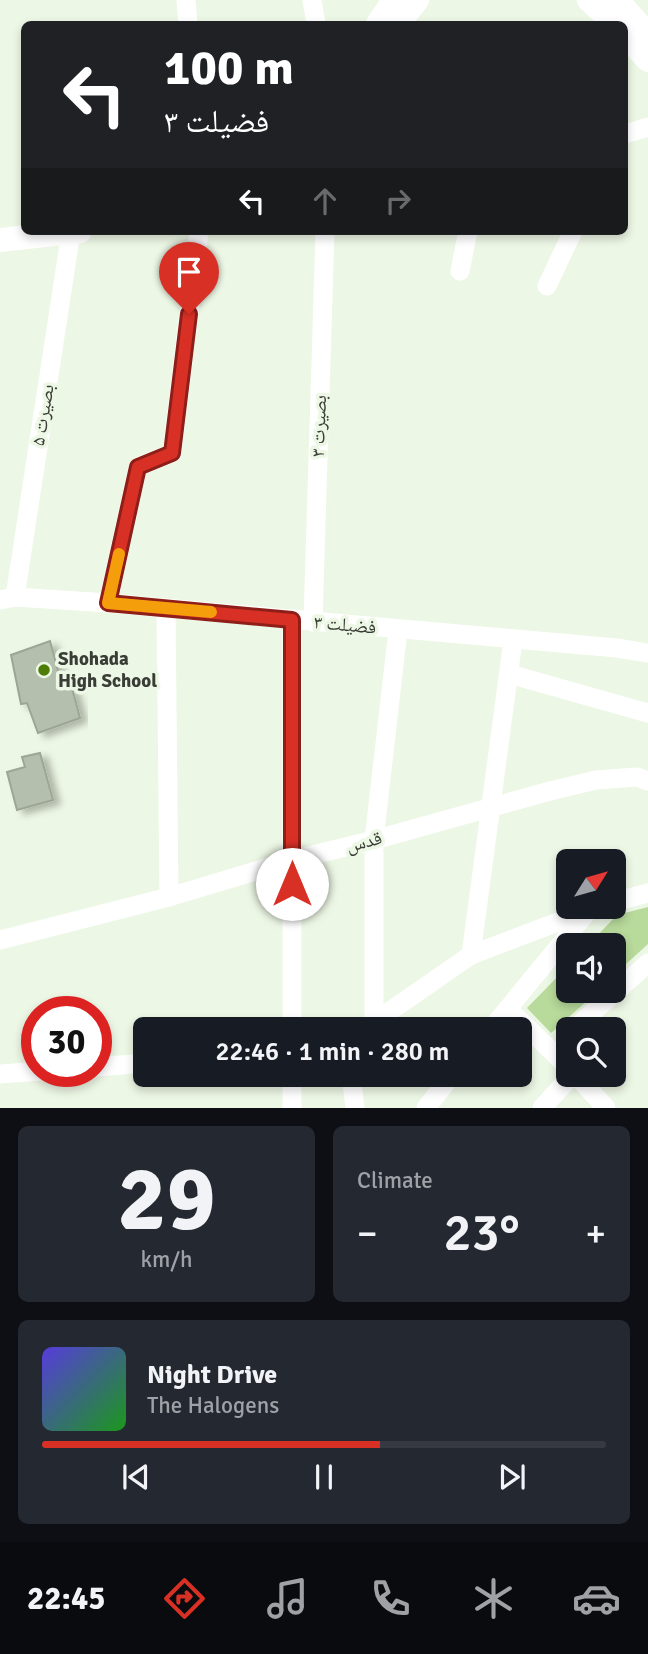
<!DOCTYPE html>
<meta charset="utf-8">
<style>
:root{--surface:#171b24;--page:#242831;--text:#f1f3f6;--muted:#9ea1a6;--line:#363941;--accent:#d93025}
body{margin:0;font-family:Signika,"Noto Naskh Arabic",sans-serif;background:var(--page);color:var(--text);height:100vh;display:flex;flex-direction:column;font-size:26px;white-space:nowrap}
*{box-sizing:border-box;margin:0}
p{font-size:23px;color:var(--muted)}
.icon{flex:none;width:38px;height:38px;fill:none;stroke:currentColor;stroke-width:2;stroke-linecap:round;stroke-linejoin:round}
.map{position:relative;height:1108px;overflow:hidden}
.drawer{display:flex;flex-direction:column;gap:18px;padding:18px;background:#0d0f14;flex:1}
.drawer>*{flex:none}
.hud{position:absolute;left:21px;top:21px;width:607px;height:214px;border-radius:10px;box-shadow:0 4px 10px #0003;background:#202124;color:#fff;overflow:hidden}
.needle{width:46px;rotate:53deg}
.fabs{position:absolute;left:556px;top:849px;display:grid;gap:14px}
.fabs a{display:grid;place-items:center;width:70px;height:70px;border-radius:10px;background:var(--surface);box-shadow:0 4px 10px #0003;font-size:35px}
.speed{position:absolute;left:21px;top:996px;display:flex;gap:14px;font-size:35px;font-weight:700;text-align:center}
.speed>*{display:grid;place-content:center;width:91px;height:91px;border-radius:50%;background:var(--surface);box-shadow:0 4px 10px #0003;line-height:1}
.speed .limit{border:10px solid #d22;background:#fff;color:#111}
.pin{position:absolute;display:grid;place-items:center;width:60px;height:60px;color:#fff;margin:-72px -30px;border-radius:50% 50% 50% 0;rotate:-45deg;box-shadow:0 0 7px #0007}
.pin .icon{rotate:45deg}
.me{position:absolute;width:77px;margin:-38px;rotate:0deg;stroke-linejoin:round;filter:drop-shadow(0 0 5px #0008)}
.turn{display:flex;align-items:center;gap:24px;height:147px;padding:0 28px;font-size:32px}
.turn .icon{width:91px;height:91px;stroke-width:2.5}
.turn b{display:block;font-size:49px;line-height:60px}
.lanes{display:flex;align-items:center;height:66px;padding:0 28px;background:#0003;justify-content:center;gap:35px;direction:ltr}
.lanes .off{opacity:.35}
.big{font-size:52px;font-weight:600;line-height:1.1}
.drawer .widget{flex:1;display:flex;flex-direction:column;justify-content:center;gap:10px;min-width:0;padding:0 24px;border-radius:10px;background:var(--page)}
.drawer .dial{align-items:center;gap:0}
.dial b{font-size:91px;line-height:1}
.song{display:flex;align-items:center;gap:21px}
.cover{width:84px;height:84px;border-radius:10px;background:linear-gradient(135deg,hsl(250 70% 55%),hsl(120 70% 35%))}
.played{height:7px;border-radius:4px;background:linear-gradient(90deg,var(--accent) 60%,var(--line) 60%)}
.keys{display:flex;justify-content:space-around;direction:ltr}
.heat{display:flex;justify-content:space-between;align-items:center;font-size:38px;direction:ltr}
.drawer .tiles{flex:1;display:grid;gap:18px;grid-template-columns:1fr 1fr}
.widget:last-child{grid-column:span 2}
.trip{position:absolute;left:133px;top:1017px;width:399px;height:70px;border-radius:10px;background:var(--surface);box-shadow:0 4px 10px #0003;font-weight:600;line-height:70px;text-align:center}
.menu{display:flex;height:112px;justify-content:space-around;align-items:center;background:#090b0e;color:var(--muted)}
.menu .icon{width:49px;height:49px}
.menu .active{color:var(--accent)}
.menu b{font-size:32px;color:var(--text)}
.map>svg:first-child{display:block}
.green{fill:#b8da9b}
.building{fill:#b5bfae;stroke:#9da695;stroke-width:2;filter:url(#shadow)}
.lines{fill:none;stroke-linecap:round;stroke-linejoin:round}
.minor{stroke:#fff;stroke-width:19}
.major{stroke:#fff;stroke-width:24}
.route-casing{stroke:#8d1f18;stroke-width:18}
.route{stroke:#d93025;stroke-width:12}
.slow{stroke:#f59e0b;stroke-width:12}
.poi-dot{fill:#4d7d06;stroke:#edf7e5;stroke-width:2.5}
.labels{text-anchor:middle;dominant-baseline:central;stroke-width:7;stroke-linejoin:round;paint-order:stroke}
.street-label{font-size:19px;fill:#393d36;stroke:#edf7e5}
.poi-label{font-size:19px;font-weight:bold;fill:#393d36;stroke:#edf7e5;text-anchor:start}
</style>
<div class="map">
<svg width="648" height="1108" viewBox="0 0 648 1108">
<defs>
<filter id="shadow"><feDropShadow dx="7" dy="4" stdDeviation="3.5" flood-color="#0004"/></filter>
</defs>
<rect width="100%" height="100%" fill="#edf7e5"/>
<path class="green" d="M 648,907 L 648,944 L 614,975 L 614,945 L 588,945 L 617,915 Z
M 569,965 L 569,990 L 598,991 L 551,1033 L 527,1008 Z"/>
<path class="building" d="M 50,641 L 63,689 L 72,688 L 80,718 L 38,733 L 27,703 L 21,704 L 11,655 Z
M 40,753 L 53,800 L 17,810 L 7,772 L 25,767 L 22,757 Z"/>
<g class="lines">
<path class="minor" d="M 186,0 L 188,24
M 312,0 L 316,24
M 625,134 L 648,127
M 460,271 L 468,231
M 547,286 L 573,231
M 15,597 L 71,232
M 0,600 L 15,597 L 108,603 L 617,648 L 648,653
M 108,603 L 138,467 L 172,453 L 199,231
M 166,608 L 169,897
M 313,622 L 325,231
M 509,674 L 648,713
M 614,902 L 648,893
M 0,940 L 169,897 L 292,860 L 374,840 L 550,791 L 596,780 L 637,777 L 648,781
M 471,955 L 513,640
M 508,1009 L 569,1068
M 374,1022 L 374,840 L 398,630
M 367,1027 L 471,955 L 600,906
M 292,1029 L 292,620
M 491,1029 L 588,911
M 574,1029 L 648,963
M 96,1067 L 145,1063
M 0,1074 L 41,1071
M 351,1074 L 355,1108
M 575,1074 L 606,1108
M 292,1108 L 292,1074
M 426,1108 L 453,1074
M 542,1108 L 573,1074"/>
<path class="major" d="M 589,0 L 615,24
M 617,0 L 648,35
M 378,24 L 394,0
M 398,24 L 417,0
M 625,35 L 648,60
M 0,240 L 80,231"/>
</g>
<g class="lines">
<defs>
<path id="route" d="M 189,314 L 172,453 L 138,467 L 108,603 L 292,620 L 292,884"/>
</defs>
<use href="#route" class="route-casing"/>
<use href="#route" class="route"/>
<path class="slow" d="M 119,554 L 108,603 L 211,612"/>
</g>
<circle class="poi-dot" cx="44" cy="670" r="7"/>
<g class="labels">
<g class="street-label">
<text transform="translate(43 415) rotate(-81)">بصیرت ۵</text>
<text transform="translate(319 426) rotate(-88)">بصیرت ۳</text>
<text transform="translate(345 625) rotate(5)">فضیلت ۳</text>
<text transform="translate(364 842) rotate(-14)">قدس</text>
</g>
<g class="poi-label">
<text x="58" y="659">Shohada<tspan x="58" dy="22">High School</tspan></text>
</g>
</g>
</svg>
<div class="fabs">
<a><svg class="needle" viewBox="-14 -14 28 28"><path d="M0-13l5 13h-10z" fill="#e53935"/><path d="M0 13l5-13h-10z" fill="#9ea1a6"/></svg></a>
<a><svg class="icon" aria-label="sound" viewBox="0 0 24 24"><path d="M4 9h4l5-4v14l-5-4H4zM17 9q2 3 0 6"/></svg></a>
<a><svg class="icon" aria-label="search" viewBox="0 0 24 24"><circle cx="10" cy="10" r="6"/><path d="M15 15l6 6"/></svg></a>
</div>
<div class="speed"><div class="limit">30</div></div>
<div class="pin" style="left:189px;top:314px;background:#d93025"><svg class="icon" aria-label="arrive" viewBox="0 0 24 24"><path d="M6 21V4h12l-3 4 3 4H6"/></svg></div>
<svg class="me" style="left:292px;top:884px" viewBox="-20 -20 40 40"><circle r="19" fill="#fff"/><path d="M0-13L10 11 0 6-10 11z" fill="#d93025"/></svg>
<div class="trip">22:46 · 1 min · 280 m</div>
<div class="hud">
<div class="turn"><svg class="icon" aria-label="left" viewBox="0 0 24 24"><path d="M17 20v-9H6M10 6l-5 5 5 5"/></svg><div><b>100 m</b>فضیلت ۳</div></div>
<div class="lanes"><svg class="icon" aria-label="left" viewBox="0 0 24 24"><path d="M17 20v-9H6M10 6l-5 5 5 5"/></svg><svg class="icon off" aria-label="ahead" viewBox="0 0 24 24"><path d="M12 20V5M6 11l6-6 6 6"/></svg><svg class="icon off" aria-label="right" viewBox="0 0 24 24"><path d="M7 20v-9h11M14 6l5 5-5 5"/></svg></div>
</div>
</div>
<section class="drawer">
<div class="tiles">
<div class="widget dial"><b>29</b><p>km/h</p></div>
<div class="widget"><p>Climate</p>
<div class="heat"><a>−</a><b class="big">23°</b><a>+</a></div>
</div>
<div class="widget">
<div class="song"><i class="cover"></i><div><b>Night Drive</b><p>The Halogens</p></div></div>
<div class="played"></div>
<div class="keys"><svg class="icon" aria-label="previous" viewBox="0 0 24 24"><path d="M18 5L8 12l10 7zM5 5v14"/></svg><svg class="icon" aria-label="pause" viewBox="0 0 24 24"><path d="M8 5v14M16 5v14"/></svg><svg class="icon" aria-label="next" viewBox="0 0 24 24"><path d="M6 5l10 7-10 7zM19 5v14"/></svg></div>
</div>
</div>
</section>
<nav class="menu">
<b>22:45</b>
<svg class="icon active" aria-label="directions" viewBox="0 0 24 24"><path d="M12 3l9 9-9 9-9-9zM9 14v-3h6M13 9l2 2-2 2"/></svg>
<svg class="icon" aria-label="music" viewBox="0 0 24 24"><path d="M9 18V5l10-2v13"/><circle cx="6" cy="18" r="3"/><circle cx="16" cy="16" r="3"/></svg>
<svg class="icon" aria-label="phone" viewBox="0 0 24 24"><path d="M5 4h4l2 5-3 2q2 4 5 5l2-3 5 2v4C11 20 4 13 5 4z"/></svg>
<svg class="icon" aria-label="climate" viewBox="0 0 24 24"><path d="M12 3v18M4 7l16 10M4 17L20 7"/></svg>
<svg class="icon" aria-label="car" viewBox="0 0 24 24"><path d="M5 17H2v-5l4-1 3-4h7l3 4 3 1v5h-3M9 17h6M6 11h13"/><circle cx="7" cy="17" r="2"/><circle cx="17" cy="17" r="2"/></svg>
</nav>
